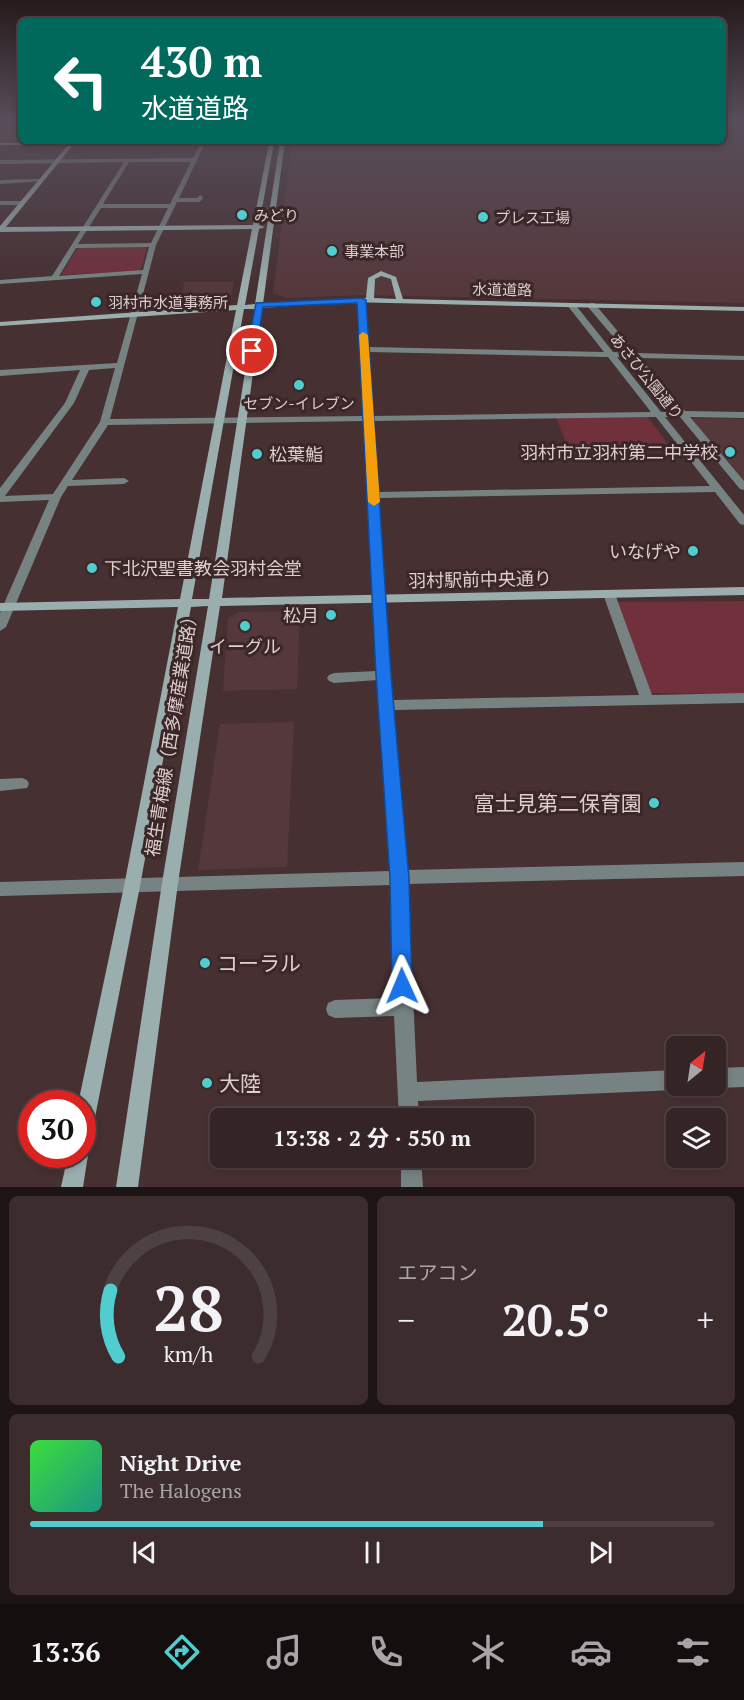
<!DOCTYPE html>
<html lang="ja">
<meta charset="utf-8">
<style>
:root{--surface:#342426;--page:#3c2c2e;--text:#f1f3f6;--muted:#a9a4a7;--line:#4e4143;--accent:#52cdcf}
body{margin:0;font-family:"PT Serif","Noto Sans JP",serif;background:var(--page);color:var(--text);height:100vh;display:flex;flex-direction:column;font-size:22px;white-space:nowrap}
*{box-sizing:border-box;margin:0}
p{font-size:20px;color:var(--muted)}
.icon{flex:none;width:33px;height:33px;fill:none;stroke:currentColor;stroke-width:2;stroke-linecap:round;stroke-linejoin:round}
.map{position:relative;height:1187px;overflow:hidden}
.side{display:flex;flex-direction:column;gap:9px;padding:9px;background:#1d1415;flex:1}
.side>*{flex:none}
.hud{position:absolute;left:18px;top:18px;width:708px;height:126px;border-radius:9px;box-shadow:0 3px 9px #0003,0 0 0 2px var(--line);background:#00695c;color:#fff;overflow:hidden}
.needle{width:39px;rotate:30deg}
.controls{position:absolute;left:666px;top:1036px;display:grid;gap:12px}
.controls a{display:grid;place-items:center;width:60px;height:60px;border-radius:9px;background:var(--surface);box-shadow:0 3px 9px #0003,0 0 0 2px var(--line);font-size:30px}
.speed{position:absolute;left:18px;top:1090px;display:flex;gap:12px;font-size:30px;font-weight:700;text-align:center}
.speed>*{display:grid;place-content:center;width:78px;height:78px;border-radius:50%;background:var(--surface);box-shadow:0 3px 9px #0003,0 0 0 2px var(--line);line-height:1}
.speed .limit{border:9px solid #d22;background:#fff;color:#111}
.pin{position:absolute;display:grid;place-items:center;width:51px;height:51px;color:#fff;margin:-26px;border:3px solid #fff;border-radius:50%;box-shadow:0 2px 6px #0007}
.me{position:absolute;width:66px;margin:-33px;rotate:359deg;stroke-linejoin:round;filter:drop-shadow(0 0 4px #0008)}
.turn{display:flex;align-items:center;gap:21px;height:126px;padding:0 24px;font-size:27px}
.turn .icon{width:78px;height:78px;stroke-width:2.5}
.turn b{display:block;font-size:42px;line-height:51px}
.big{font-size:45px;font-weight:700;line-height:1.1}
.side .card{flex:1;display:flex;flex-direction:column;justify-content:center;gap:9px;min-width:0;padding:0 21px;border-radius:9px;background:var(--page)}
.side .dial{align-items:center;gap:0}
.dial svg{height:156px;overflow:visible;fill:none;stroke:var(--line);stroke-width:7;stroke-linecap:round;text-anchor:middle}
.dial text{fill:var(--text);stroke:none}
.song{display:flex;align-items:center;gap:18px}
.cover{width:72px;height:72px;border-radius:9px;background:linear-gradient(135deg,hsl(120 70% 55%),hsl(170 70% 35%))}
.played{height:6px;border-radius:3px;background:linear-gradient(90deg,var(--accent) 75%,var(--line) 75%)}
.keys{display:flex;justify-content:space-around;direction:ltr}
.heat{display:flex;justify-content:space-between;align-items:center;font-size:33px;direction:ltr}
.side .tiles{flex:1;display:grid;gap:9px;grid-template-columns:1fr 1fr}
.card:last-child{grid-column:span 2}
.trip{position:absolute;left:210px;top:1108px;width:324px;height:60px;border-radius:9px;background:var(--surface);box-shadow:0 3px 9px #0003,0 0 0 2px var(--line);font-weight:700;line-height:60px;text-align:center}
.tabs{display:flex;height:96px;justify-content:space-around;align-items:center;background:#150e0f;color:var(--muted)}
.tabs .icon{width:42px;height:42px}
.tabs .current{color:var(--accent)}
.tabs b{font-size:27px;color:var(--text)}
.map>svg:first-child{display:block}
.built{fill:#55383c}
.green{fill:#70303c}
.lines{fill:none;stroke-linecap:round;stroke-linejoin:round}
.street{fill:#778383;fill-rule:evenodd}
.secondary{fill:#9aaeae;fill-rule:evenodd}
.route{fill:#1a73e8;stroke:#114b97;stroke-width:1.5}
.slow{fill:#f59e0b}
.poi-dot{fill:#52cdcf;stroke:#3b2628;stroke-width:2}
.labels{text-anchor:middle;dominant-baseline:central;stroke-width:6;stroke-linejoin:round;paint-order:stroke}
.far-poi-label{font-size:15px;fill:#ddcecf;stroke:#3b2628;text-anchor:start}
.far-street-label{font-size:15px;fill:#ddcecf;stroke:#3b2628}
.poi-label{font-size:18px;fill:#ddcecf;stroke:#3b2628;text-anchor:end}
.street-label{font-size:18px;fill:#ddcecf;stroke:#3b2628}
.near-poi-label{font-size:21px;fill:#ddcecf;stroke:#3b2628;text-anchor:start}
</style>
<div class="map">
<svg width="744" height="1187" viewBox="0 0 744 1187">
<rect width="100%" height="100%" fill="#463032"/>
<path class="built" d="M 723,121 L 744,121 L 744,303 L 362,295 L 287,298 L 273,293 L 292,141 L 723,141 Z
M 184,282 L 234,282 L 231,296 L 217,302 L 181,305 Z
M 687,418 L 744,419 L 744,485 Z
M 300,611 L 297,689 L 223,691 L 228,618 L 239,612 Z
M 294,722 L 287,867 L 198,870 L 220,724 Z"/>
<path class="green" d="M 0,121 L 21,121 L 21,141 L 40,141 L 0,141 Z
M 86,246 L 147,247 L 141,269 L 138,271 L 61,275 L 77,249 Z
M 647,416 L 668,444 L 568,448 L 556,417 Z
M 744,601 L 744,694 L 649,693 L 617,602 Z"/>
<g class="lines">
<path class="street" d="M 202,141 L 206,141 L 179,198 L 197,198 L 200,195 L 203,197 L 202,200 L 199,202 L 177,202 L 156,245 L 110,419 L 364,416 L 358,300 L 362,298 L 366,300 L 369,347 L 604,352 L 567,305 L 571,303 L 574,303 L 613,352 L 627,353 L 588,307 L 587,305 L 591,303 L 594,303 L 636,353 L 744,356 L 744,360 L 640,358 L 685,411 L 744,412 L 744,418 L 690,417 L 744,481 L 744,490 L 740,489 L 680,417 L 665,417 L 744,515 L 744,525 L 740,524 L 715,492 L 379,498 L 393,700 L 639,695 L 603,594 L 609,590 L 615,594 L 652,695 L 744,693 L 744,703 L 394,710 L 408,870 L 744,862 L 744,876 L 408,884 L 417,1082 L 676,1070 L 676,1086 L 683,1087 L 676,1090 L 418,1101 L 419,1119 L 399,1119 L 394,1016 L 335,1018 L 328,1015 L 326,1009 L 328,1003 L 335,1000 L 394,998 L 392,885 L 0,896 L 0,882 L 391,871 L 378,680 L 334,683 L 329,681 L 327,678 L 329,675 L 334,673 L 377,671 L 364,421 L 108,425 L 72,480 L 124,478 L 129,481 L 124,484 L 68,486 L 61,497 L 6,627 L 0,631 L 0,613 L 49,500 L 0,502 L 0,488 L 65,403 L 80,370 L 0,376 L 0,370 L 117,363 L 142,274 L 0,284 L 0,280 L 52,276 L 124,162 L 0,164 L 0,160 L 193,158 ZM 129,162 L 191,162 L 170,204 L 103,204 ZM 101,208 L 168,208 L 151,243 L 78,244 ZM 149,247 L 143,270 L 59,276 L 76,248 ZM 369,352 L 608,357 L 651,412 L 373,416 ZM 617,357 L 631,358 L 676,411 L 661,412 ZM 115,368 L 100,422 L 53,494 L 5,496 L 74,403 L 89,370 ZM 656,417 L 710,486 L 378,492 L 374,421 Z
M 0,180 L 40,179 L 43,181 L 0,184 Z
M 0,201 L 22,201 L 25,203 L 22,205 L 0,205 Z
M 22,778 L 27,780 L 29,784 L 27,788 L 0,791 L 0,779 Z
M 744,1067 L 744,1087 L 716,1088 L 712,1086 L 716,1086 L 716,1068 Z
M 401,1158 L 421,1158 L 423,1187 L 401,1187 Z"/>
<path class="secondary" d="M 141,141 L 285,141 L 263,304 L 366,298 L 368,278 L 381,271 L 396,277 L 403,299 L 744,307 L 744,311 L 347,302 L 262,308 L 222,598 L 744,587 L 744,595 L 220,606 L 178,883 L 138,1187 L 116,1187 L 162,883 L 208,606 L 191,607 L 140,886 L 92,1133 L 89,1140 L 82,1143 L 82,1104 L 78,1104 L 124,886 L 178,607 L 0,611 L 0,603 L 180,599 L 236,310 L 0,326 L 0,322 L 237,305 L 252,229 L 0,232 L 0,226 L 68,145 L 0,145 L 0,143 ZM 280,142 L 255,304 L 245,305 L 259,229 L 265,227 L 259,225 L 274,143 ZM 269,143 L 253,225 L 6,227 L 73,145 ZM 381,276 L 391,279 L 396,299 L 374,298 L 375,279 ZM 244,309 L 255,309 L 209,599 L 192,599 Z
M 82,1146 L 85,1148 L 88,1155 L 83,1187 L 61,1187 L 68,1155 L 82,1155 Z"/>
</g>
<linearGradient id="sky" x2="0" y2="1"><stop stop-color="#261a1c"/><stop offset="0.42" stop-color="#574e5a"/><stop offset="1" stop-color="#574e5a" stop-opacity="0"/></linearGradient>
<rect width="744" height="287" fill="url(#sky)"/>
<path class="route" d="M 362,298 L 366,300 L 391,675 L 409,878 L 412,986 L 409,993 L 402,996 L 395,993 L 392,986 L 390,878 L 376,675 L 357,303 L 263,307 L 256,351 L 252,353 L 247,351 L 256,303 Z"/>
<path class="slow" d="M 363,332 L 368,335 L 380,502 L 374,506 L 368,502 L 359,335 Z"/>
<g class="poi-dot">
<circle cx="242" cy="215" r="6"/>
<circle cx="483" cy="217" r="6"/>
<circle cx="332" cy="251" r="6"/>
<circle cx="96" cy="302" r="6"/>
<circle cx="299" cy="385" r="6"/>
<circle cx="730" cy="452" r="6"/>
<circle cx="257" cy="454" r="6"/>
<circle cx="693" cy="551" r="6"/>
<circle cx="92" cy="568" r="6"/>
<circle cx="331" cy="615" r="6"/>
<circle cx="245" cy="626" r="6"/>
<circle cx="654" cy="803" r="6"/>
<circle cx="205" cy="963" r="6"/>
<circle cx="207" cy="1083" r="6"/>
</g>
<g class="labels">
<g class="far-poi-label">
<text x="254" y="215">みどり</text>
<text x="495" y="217">プレス工場</text>
<text x="344" y="251">事業本部</text>
<text x="108" y="302">羽村市水道事務所</text>
<text x="299" y="403" text-anchor="middle">セブン-イレブン</text>
</g>
<g class="far-street-label">
<text transform="translate(502 289) rotate(1)">水道道路</text>
<text transform="translate(647 376) rotate(51)">あさひ公園通り</text>
</g>
<g class="poi-label">
<text x="718" y="452">羽村市立羽村第二中学校</text>
<text x="269" y="454" text-anchor="start">松葉鮨</text>
<text x="681" y="551">いなげや</text>
<text x="104" y="568" text-anchor="start">下北沢聖書教会羽村会堂</text>
<text x="319" y="615">松月</text>
<text x="245" y="646" text-anchor="middle">イーグル</text>
</g>
<g class="street-label">
<text transform="translate(480 579) rotate(-1)">羽村駅前中央通り</text>
<text transform="translate(171 732) rotate(-81)">福生青梅線（西多摩産業道路）</text>
</g>
<g class="near-poi-label">
<text x="642" y="803" text-anchor="end">富士見第二保育園</text>
<text x="217" y="963">コーラル</text>
<text x="219" y="1083">大陸</text>
</g>
</g>
</svg>
<div class="controls">
<a><svg class="needle" viewBox="-14 -14 28 28"><path d="M0-13l5 13h-10z" fill="#e53935"/><path d="M0 13l5-13h-10z" fill="#a9a4a7"/></svg></a>
<a><svg class="icon" aria-label="layers" viewBox="0 0 24 24"><path d="M12 4l9 5-9 5-9-5zM3 14l9 5 9-5"/></svg></a>
</div>
<div class="speed"><div class="limit">30</div></div>
<div class="pin" style="left:252px;top:351px;background:#d93025"><svg class="icon" aria-label="arrive" viewBox="0 0 24 24"><path d="M6 21V4h12l-3 4 3 4H6"/></svg></div>
<svg class="me" style="left:402px;top:986px" viewBox="-20 -20 40 40"><path d="M0-17L14 15 0 8-14 15z" fill="#1a73e8" stroke="#fff" stroke-width="4"/></svg>
<div class="trip">13:38 · 2 分 · 550 m</div>
<div class="hud">
<div class="turn"><svg class="icon" aria-label="left" viewBox="0 0 24 24"><path d="M17 20v-9H6M10 6l-5 5 5 5"/></svg><div><b>430 m</b>水道道路</div></div>
</div>
</div>
<section class="side">
<div class="tiles">
<div class="card dial"><svg viewBox="0 0 100 80">
<path d="M14 69A42 42 0 1 1 86 69"/>
<path d="M14 69A42 42 0 0 1 10 35" stroke="#52cdcf"/>
<text x="50" y="56" font-size="32" font-weight="700">28</text>
<text x="50" y="72" font-size="11">km/h</text>
</svg></div>
<div class="card"><p>エアコン</p>
<div class="heat"><a>−</a><b class="big">20.5°</b><a>+</a></div>
</div>
<div class="card">
<div class="song"><i class="cover"></i><div><b>Night Drive</b><p>The Halogens</p></div></div>
<div class="played"></div>
<div class="keys"><svg class="icon" aria-label="previous" viewBox="0 0 24 24"><path d="M18 5L8 12l10 7zM5 5v14"/></svg><svg class="icon" aria-label="pause" viewBox="0 0 24 24"><path d="M8 5v14M16 5v14"/></svg><svg class="icon" aria-label="next" viewBox="0 0 24 24"><path d="M6 5l10 7-10 7zM19 5v14"/></svg></div>
</div>
</div>
</section>
<nav class="tabs">
<b>13:36</b>
<svg class="icon current" aria-label="directions" viewBox="0 0 24 24"><path d="M12 3l9 9-9 9-9-9zM9 14v-3h6M13 9l2 2-2 2"/></svg>
<svg class="icon" aria-label="music" viewBox="0 0 24 24"><path d="M9 18V5l10-2v13"/><circle cx="6" cy="18" r="3"/><circle cx="16" cy="16" r="3"/></svg>
<svg class="icon" aria-label="phone" viewBox="0 0 24 24"><path d="M5 4h4l2 5-3 2q2 4 5 5l2-3 5 2v4C11 20 4 13 5 4z"/></svg>
<svg class="icon" aria-label="climate" viewBox="0 0 24 24"><path d="M12 3v18M4 7l16 10M4 17L20 7"/></svg>
<svg class="icon" aria-label="car" viewBox="0 0 24 24"><path d="M5 17H2v-5l4-1 3-4h7l3 4 3 1v5h-3M9 17h6M6 11h13"/><circle cx="7" cy="17" r="2"/><circle cx="17" cy="17" r="2"/></svg>
<svg class="icon" aria-label="filters" viewBox="0 0 24 24"><path d="M4 7h16M4 17h16"/><circle cx="9" cy="7" r="2"/><circle cx="15" cy="17" r="2"/></svg>
</nav>
